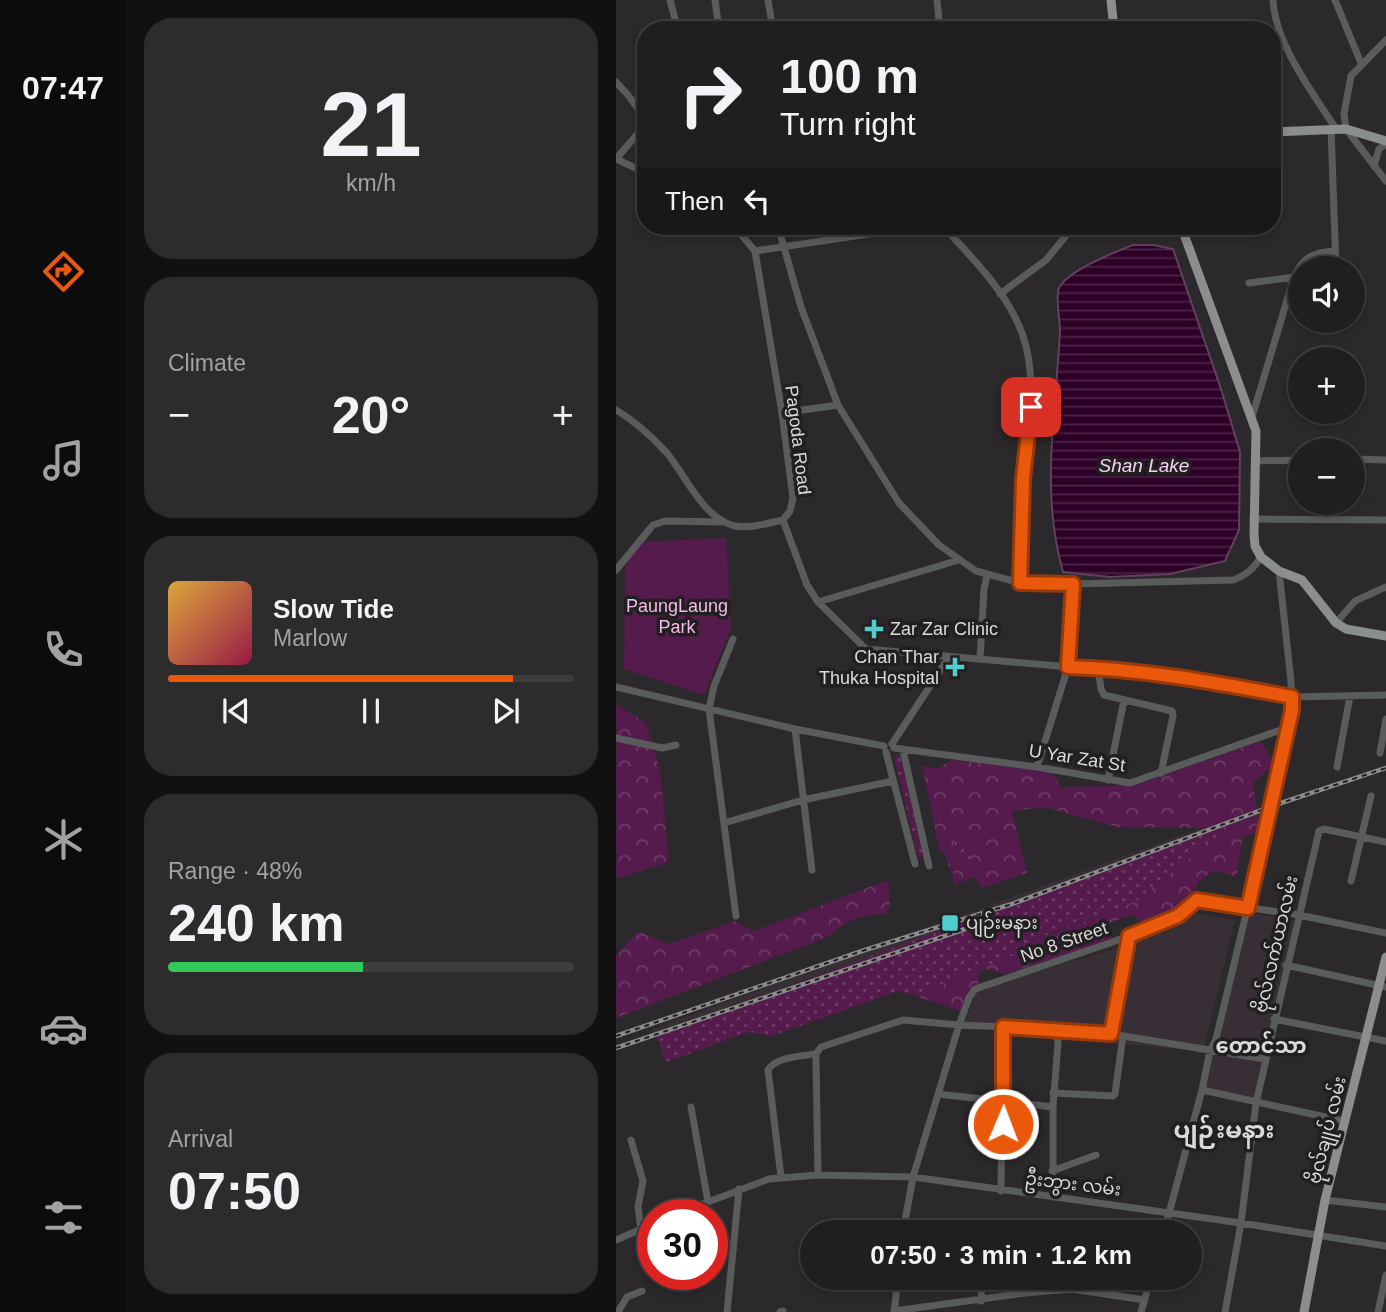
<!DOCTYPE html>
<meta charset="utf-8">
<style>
:root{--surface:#201f20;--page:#2d2c2d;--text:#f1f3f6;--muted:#a2a2a5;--line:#3d3d3e;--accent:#ea580c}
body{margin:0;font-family:Arial,"Noto Sans Myanmar",sans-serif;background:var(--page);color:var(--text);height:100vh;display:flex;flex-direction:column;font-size:26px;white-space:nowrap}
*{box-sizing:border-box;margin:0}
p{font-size:23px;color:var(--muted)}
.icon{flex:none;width:38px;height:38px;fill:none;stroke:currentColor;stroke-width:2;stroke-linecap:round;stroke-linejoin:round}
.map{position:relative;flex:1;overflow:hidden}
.sheet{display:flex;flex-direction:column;gap:18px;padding:18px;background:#121112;width:490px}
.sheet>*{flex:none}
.banner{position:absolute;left:21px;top:21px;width:644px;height:214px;border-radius:28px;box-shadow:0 4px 10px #0003,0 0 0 2px var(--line);background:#201f20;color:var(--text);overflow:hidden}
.buttons{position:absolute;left:672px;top:256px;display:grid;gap:14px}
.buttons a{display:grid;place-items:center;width:77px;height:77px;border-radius:50%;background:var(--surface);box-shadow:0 4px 10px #0003,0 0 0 2px var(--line);font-size:35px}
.speed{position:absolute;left:21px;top:1199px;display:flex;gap:14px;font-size:35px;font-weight:700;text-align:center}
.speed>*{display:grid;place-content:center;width:91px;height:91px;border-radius:50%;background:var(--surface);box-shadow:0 4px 10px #0003,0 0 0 2px var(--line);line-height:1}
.speed .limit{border:10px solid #d22;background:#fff;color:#111}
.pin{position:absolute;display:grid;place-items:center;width:60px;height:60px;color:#fff;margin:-30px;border-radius:14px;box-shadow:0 4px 10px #0006}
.me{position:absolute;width:77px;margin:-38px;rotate:1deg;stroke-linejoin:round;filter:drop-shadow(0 0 5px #0008)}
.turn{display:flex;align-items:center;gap:24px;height:147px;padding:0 28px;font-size:32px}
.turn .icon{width:91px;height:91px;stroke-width:2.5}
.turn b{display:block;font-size:49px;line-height:60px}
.then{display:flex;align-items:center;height:66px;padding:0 28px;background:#0003;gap:14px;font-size:26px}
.big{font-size:52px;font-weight:600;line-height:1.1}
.sheet .widget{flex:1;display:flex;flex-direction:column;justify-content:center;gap:10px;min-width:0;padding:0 24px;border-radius:28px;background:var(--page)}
.sheet .dial{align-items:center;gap:0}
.dial b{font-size:91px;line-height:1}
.song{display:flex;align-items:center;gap:21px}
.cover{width:84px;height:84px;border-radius:10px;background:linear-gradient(135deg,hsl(40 70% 55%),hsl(340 70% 35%))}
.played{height:7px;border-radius:4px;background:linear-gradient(90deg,var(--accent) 85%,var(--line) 85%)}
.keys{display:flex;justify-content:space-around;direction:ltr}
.heat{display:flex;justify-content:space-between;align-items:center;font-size:38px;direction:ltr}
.charge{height:10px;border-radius:5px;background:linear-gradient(90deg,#34c759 48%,var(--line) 0)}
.trip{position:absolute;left:184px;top:1220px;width:402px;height:70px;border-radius:35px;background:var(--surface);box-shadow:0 4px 10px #0003,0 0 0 2px var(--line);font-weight:600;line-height:70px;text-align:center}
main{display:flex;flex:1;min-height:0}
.tabs{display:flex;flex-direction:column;width:126px;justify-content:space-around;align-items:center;background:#0d0c0d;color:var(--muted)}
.tabs .icon{width:49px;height:49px}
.tabs .on{color:var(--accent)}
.tabs b{font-size:32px;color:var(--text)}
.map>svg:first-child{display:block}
.built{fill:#382f36}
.grass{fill:url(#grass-dots)}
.forest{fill:url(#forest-crowns)}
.park{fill:#561b4d}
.water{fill:url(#water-rules);stroke:#62415e;stroke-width:2}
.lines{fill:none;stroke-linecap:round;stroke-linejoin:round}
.minor{stroke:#5a5c5c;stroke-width:7}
.major{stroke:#8a8e8e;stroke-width:9}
.rail-casing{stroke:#8c8b8c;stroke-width:4.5}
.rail{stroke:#221f21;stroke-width:2;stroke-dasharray:5;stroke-linecap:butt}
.route-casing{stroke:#983908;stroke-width:18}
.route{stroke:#ea580c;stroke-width:12}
.poi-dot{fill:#52cdce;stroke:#221f21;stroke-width:2.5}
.labels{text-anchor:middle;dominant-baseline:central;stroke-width:7;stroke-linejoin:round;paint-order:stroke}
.street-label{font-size:18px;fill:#dbdadb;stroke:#221f21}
.park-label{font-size:18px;fill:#f4bae7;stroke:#221f21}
.poi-label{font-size:18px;fill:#dbdadb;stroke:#221f21;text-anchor:start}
.water-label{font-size:19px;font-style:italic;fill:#f8d0ef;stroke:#221f21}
.quarter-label{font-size:21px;font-weight:bold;fill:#dbdadb;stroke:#221f21}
.district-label{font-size:24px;font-weight:bold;fill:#dbdadb;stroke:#221f21}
</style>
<main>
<nav class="tabs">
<b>07:47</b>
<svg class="icon on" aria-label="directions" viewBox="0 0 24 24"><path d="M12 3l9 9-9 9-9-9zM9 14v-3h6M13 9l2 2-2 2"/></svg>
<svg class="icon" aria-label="music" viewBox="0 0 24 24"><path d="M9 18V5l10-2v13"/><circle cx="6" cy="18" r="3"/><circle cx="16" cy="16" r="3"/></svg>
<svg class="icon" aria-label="phone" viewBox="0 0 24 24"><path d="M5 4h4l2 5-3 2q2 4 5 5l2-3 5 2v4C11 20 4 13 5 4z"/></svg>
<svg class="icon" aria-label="climate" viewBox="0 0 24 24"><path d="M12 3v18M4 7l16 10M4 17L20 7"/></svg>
<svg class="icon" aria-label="car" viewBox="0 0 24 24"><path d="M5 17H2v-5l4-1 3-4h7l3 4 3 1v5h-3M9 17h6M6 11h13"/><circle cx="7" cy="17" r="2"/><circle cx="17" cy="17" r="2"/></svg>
<svg class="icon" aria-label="filters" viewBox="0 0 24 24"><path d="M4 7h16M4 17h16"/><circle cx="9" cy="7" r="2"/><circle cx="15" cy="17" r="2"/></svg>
</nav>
<section class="sheet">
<div class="widget dial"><b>21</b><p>km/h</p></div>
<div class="widget"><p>Climate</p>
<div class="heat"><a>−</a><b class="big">20°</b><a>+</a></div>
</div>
<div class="widget">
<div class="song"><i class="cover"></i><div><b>Slow Tide</b><p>Marlow</p></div></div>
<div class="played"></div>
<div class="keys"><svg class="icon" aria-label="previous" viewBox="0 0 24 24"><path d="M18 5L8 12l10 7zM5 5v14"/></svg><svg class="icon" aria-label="pause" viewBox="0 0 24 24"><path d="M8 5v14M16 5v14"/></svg><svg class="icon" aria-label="next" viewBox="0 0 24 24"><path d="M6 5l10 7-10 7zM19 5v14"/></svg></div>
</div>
<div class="widget"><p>Range · 48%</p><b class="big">240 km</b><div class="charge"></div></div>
<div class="widget"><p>Arrival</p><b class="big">07:50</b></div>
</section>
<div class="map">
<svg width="770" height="1312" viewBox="0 0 770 1312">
<defs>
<pattern id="grass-dots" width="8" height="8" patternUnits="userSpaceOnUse" patternTransform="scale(1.75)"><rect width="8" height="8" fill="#561b4d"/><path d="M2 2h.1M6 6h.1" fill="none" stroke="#6e3c66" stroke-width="1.8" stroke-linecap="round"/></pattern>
<pattern id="forest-crowns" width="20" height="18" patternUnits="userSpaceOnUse" patternTransform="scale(1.75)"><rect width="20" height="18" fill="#561b4d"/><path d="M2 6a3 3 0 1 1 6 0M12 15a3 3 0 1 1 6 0" fill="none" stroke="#6e3c66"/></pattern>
<pattern id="water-rules" width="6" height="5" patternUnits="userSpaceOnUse" patternTransform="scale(1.75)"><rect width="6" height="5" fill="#2e0028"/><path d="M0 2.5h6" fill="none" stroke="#4c2547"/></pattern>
</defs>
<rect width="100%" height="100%" fill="#2b292b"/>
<path class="built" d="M 585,828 L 588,836 L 40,1038 L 37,1029 Z
M 577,913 L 619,920 L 587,1052 L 346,1027 L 362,989 L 519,943 Z
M 634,913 L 680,921 L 640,1103 L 586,1090 Z"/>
<path class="grass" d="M 284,755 L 307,856 L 302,858 L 278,756 Z
M 587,828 L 604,836 L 585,843 L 580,854 L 520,901 L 426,937 L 419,947 L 304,993 L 293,994 L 282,991 L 156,1036 L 133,1032 L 50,1062 L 40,1035 L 583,836 Z
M 346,838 L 356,860 L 337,868 L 339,884 L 328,852 L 335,862 L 338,839 Z"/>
<path class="forest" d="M 0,704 L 30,723 L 44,770 L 53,862 L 0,879 Z
M 642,742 L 646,743 L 659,764 L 637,783 L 644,831 L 627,837 L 620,877 L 599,870 L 584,880 L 571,904 L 530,925 L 516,915 L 487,925 L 497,939 L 389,974 L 372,969 L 363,972 L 362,989 L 348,1012 L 293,994 L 304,993 L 419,947 L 426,938 L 520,901 L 579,854 L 585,843 L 604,836 L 587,828 L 501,827 L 428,807 L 396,811 L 411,873 L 366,888 L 359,877 L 339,884 L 337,868 L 356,860 L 346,838 L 338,839 L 342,858 L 335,863 L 328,852 L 324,852 L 306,766 L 322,768 L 336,760 L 435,772 L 445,787 L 521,785 Z
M 272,880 L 274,904 L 270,914 C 241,914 233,921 209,938 L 0,1018 L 0,956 L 22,931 L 53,944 L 118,921 L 138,931 Z"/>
<path class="park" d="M 580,19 L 579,30 L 516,30 L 516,27 L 539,22 Z
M 110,538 L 115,628 L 88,695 L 8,669 L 9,562 L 25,542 Z"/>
<path class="water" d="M 517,245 L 537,245 L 557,249 L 605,389 L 624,452 L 623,530 L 609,561 L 554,574 L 494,577 L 447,572 C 424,491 440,413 444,331 C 444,318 439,298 443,288 C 452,270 499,252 517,245 Z"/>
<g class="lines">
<path class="minor" d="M 54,0 L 62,30
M 99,0 L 103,30
M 152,0 L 157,30
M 321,0 L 324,30
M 657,0 C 659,44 697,93 720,129
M 719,0 L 745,63
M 770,40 L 735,76 L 728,114 L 730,129 L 770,181
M 0,82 L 12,95 L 30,120
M 715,129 L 720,268
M 0,159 L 30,124
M 0,159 L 30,173
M 758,166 L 763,149 L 770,144
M 118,226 L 139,251 L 166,413 L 177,498 L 174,511 L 167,520 L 191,585 L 202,602 L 250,649 L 554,676 L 676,697 L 770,695
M 162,226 L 185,307 L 222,405 L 283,503 L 323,545 L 360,571 L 404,583 L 457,584 L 617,580 C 631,575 637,569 645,557
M 327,226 C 356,258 391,292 406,333 C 423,380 411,428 407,476 C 403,511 405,548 404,583
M 139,251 L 259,233 L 293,226
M 633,283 L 678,277
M 384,294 L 430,260 L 458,226
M 0,410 C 17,420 36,437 50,452 C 69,474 87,519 119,526 C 133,529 153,523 167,520
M 166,413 L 222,405
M 636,417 L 678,277 C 687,257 698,252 719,251
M 737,459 L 770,460
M 639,461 L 684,460
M 637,519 L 770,520
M 0,570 L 37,525 L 49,521 L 107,522
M 202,602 L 343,560
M 720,623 L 739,601 L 770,587
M 117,639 L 98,686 L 93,709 L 120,916
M 364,659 L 368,589 L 371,576
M 482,668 L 485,689 L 488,695 L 556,711 L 557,716 L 545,773
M 0,687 L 179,729 L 268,746
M 179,729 L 196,870
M 0,738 L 46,748 L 60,745
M 276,744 L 333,657
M 278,748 L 421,767 L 514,783 L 673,727
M 287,750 L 313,866
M 270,752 L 299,864
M 764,753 L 770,719
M 421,767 L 452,667 L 457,584
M 721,767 L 734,696
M 492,780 L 508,700
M 108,823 L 187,800 L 277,781
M 735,881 L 755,796
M 670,965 L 770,987
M 658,1019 L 770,1041
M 495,1034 L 513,936
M 586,1090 L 728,1121
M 437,1093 L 497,1096 L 499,1094 L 507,1036
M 322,1094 L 437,1107
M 75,1107 L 92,1202
M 15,1140 L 27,1181 L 22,1207 L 25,1229
M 436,1171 L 480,1155
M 202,1175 L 200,1061 L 200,1054 L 205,1047 L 287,1020 L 343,1025 L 353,998 L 359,989 L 494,943 L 562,916 L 581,900 L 683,915 L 770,933
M 165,1177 L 152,1070 C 159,1057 186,1056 200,1054
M 385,1191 L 387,1027
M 437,1197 L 437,1107 L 442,1043 L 439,1029
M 709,1200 L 770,1207
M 60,1214 L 153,1179 L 202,1175 L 297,1177 L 625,1223 L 770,1246
M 287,1232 L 297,1177 L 343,1025 L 439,1029 L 495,1034 L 649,1059
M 548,1232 L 586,1090 L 594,1051 L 600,1039 L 656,806 L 676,710 L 675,681 L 663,571
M 0,1240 L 37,1224
M 365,1301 L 366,1278
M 278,1311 L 409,1293 L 456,1289 L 529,1300
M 2,1312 L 11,1297 L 26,1291
M 111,1312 L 123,1189
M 164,1312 L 167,1311
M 278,1312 L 282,1278
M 525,1312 L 535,1278
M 609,1312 L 625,1223 L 640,1103 L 703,831 L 708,829 L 770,842
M 762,1312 L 770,1275"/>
<path class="major" d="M 495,0 L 498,30
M 656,132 L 730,129 L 770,141
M 565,226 L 640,431 L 638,535 L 639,546 L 645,557 L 663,571 L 686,580 L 720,623 L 730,629 L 770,636
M 688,1312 L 709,1200 L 770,957"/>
<defs>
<path id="rail" d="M 0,1036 L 249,950 L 396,904 L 656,806 L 770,768
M 0,1048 L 361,925"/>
</defs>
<use href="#rail" class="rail-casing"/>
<use href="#rail" class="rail"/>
</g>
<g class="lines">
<defs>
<path id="route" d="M 387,1124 L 387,1027 L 495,1034 L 513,936 L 562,916 L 581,900 L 632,908 L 676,710 L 676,697 C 602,683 528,669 452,667 L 457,584 L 404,583 L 407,479 L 415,407"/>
</defs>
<use href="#route" class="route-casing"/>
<use href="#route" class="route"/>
</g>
<g class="poi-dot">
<path d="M254.5 618.5h7v7h7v7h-7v7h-7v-7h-7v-7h7z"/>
<path d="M335.5 656.5h7v7h7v7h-7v7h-7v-7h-7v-7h7z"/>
<rect x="325" y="914" width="18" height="18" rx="3.5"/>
</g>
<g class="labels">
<g class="street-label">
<text transform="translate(182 440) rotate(83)">Pagoda Road</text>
<text transform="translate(461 758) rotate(9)">U Yar Zat St</text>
<text transform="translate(448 942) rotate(-19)">No 8 Street</text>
<text transform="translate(660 944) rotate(-77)">ဗိုလ်လက်ယာလမ်း</text>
<text transform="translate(711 1130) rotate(-76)">ဗိုလ်ချုပ် လမ်း</text>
<text transform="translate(457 1184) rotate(7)">ဦးဘွား လမ်း</text>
</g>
<g class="park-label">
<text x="61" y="606">PaungLaung<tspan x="61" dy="21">Park</tspan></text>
</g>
<g class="poi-label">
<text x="274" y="629">Zar Zar Clinic</text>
<text x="323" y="657" text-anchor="end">Chan Thar<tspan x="323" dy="21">Thuka Hospital</tspan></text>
<text x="350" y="923">ပျဉ်းမနား</text>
</g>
<g class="water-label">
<text x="528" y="465">Shan Lake</text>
</g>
<g class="quarter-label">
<text x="645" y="1045">တောင်သာ</text>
</g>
<g class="district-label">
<text x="608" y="1129">ပျဉ်းမနား</text>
</g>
</g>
</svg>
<div class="buttons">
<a><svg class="icon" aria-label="sound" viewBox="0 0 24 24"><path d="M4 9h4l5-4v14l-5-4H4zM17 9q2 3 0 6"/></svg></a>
<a>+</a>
<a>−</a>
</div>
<div class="speed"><div class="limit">30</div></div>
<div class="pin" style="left:415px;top:407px;background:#d93025"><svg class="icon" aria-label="arrive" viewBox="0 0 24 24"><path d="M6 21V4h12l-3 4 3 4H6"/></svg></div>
<svg class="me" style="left:387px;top:1124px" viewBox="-20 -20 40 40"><circle r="17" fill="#ea580c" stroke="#fff" stroke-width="3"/><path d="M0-11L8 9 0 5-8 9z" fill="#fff"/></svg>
<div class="trip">07:50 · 3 min · 1.2 km</div>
<div class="banner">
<div class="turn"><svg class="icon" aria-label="right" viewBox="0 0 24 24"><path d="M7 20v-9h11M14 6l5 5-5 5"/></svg><div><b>100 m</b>Turn right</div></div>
<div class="then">Then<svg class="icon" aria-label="left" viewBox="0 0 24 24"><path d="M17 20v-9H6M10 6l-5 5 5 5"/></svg></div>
</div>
</div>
</main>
